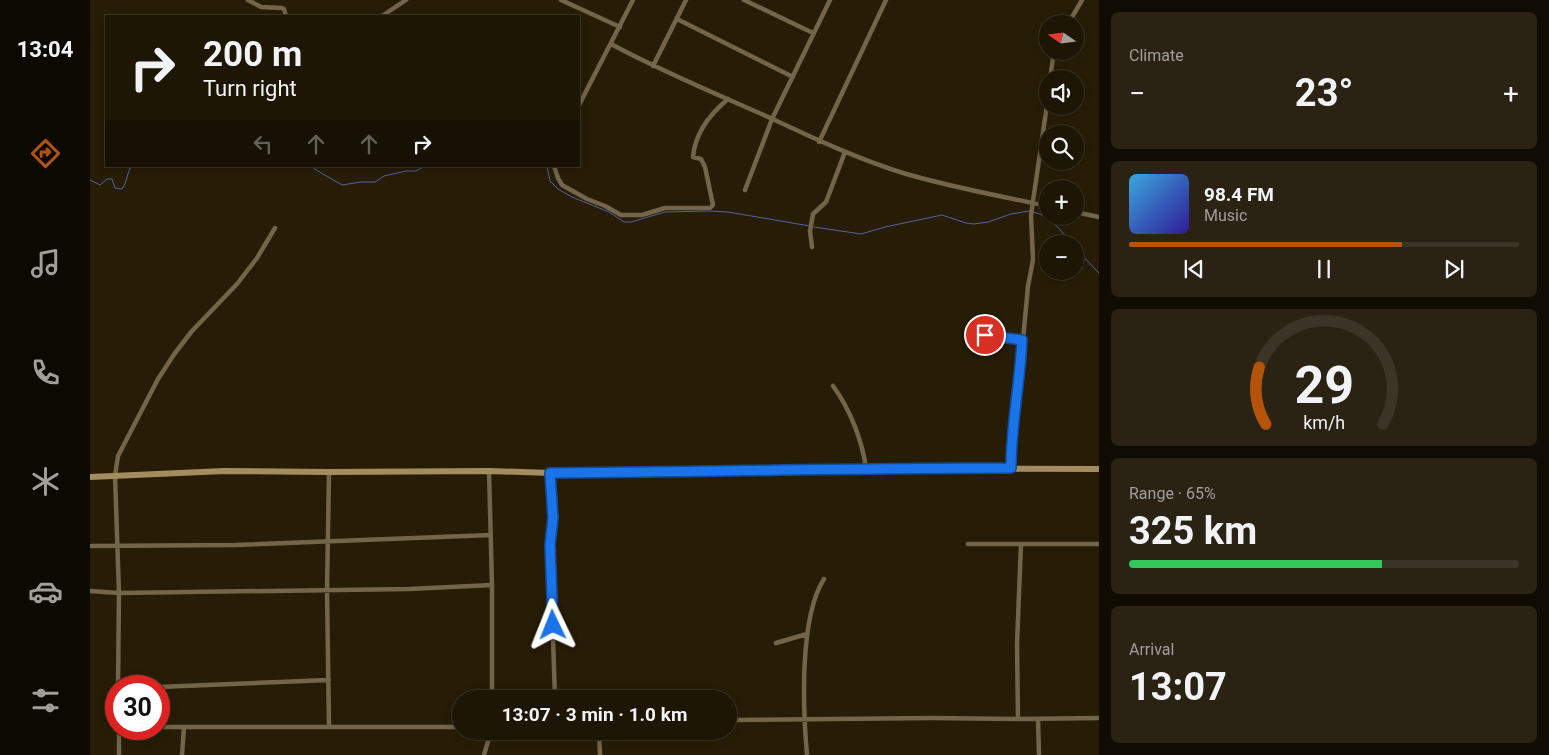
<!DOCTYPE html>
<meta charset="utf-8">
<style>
:root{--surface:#1d1605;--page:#2a2313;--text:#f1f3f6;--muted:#a09f9a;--line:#3b3527;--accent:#b45309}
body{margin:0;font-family:Roboto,sans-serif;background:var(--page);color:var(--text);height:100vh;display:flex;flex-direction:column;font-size:19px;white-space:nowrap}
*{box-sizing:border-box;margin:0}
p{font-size:16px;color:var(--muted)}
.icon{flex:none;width:28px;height:28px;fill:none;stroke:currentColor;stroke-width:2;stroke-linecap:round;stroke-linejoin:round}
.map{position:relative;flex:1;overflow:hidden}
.side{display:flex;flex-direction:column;gap:12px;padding:12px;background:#100c03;width:450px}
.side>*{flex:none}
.top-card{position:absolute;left:15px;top:15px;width:475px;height:152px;border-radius:0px;box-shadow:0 2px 8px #0003,0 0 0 1px var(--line);background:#1d1605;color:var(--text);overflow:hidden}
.needle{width:32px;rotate:284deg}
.tools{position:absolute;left:949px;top:15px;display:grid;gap:10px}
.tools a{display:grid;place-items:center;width:45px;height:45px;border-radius:50%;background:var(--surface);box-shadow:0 2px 8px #0003,0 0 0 1px var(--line);font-size:25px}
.speed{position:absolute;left:15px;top:675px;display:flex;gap:10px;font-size:25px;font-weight:700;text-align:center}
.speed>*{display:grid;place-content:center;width:65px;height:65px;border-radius:50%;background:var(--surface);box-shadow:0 2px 8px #0003,0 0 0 1px var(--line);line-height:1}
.speed .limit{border:8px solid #d22;background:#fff;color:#111}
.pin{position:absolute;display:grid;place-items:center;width:42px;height:42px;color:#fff;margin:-21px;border:2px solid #fff;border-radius:50%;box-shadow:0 1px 5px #0007}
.me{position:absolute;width:55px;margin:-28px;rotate:358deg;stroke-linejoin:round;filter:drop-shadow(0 0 4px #0008)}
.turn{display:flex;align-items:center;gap:18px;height:105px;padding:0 15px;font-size:22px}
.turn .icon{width:65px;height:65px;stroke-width:2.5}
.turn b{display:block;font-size:35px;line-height:42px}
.lanes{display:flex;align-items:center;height:48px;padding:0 15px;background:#0003;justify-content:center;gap:25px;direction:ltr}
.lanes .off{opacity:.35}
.big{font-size:38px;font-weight:700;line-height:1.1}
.side .card{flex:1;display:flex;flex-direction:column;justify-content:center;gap:8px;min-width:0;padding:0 18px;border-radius:8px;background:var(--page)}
.side .dial{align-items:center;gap:0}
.dial svg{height:130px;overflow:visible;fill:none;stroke:var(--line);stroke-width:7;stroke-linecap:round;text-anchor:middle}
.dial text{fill:var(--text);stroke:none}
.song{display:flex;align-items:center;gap:15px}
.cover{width:60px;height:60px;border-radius:8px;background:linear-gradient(135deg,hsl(200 70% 55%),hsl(250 70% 35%))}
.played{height:5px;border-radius:2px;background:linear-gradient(90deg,var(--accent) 70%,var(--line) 70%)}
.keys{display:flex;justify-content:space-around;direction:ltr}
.heat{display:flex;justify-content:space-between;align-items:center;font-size:28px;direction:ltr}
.charge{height:8px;border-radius:4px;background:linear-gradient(90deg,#34c759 65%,var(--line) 0)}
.trip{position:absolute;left:362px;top:690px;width:285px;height:50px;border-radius:25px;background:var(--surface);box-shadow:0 2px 8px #0003,0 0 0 1px var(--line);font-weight:700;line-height:50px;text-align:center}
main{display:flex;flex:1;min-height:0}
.menu{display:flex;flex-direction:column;width:90px;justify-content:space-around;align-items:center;background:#0c0902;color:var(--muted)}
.menu .icon{width:35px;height:35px}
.menu .active{color:var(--accent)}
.menu b{font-size:22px;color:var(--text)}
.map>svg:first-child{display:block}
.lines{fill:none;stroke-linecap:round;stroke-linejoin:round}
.stream{stroke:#5362a0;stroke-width:1}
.street{stroke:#726549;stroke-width:4.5}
.secondary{stroke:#a38d5f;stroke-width:6}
.route-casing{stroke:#114b97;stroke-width:12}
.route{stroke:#1a73e8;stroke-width:9}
</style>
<main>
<nav class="menu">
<b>13:04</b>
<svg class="icon active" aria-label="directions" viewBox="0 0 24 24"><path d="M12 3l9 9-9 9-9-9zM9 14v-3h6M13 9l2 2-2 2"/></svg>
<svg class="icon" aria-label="music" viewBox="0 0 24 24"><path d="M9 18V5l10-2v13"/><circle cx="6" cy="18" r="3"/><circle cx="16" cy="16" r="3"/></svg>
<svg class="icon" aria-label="phone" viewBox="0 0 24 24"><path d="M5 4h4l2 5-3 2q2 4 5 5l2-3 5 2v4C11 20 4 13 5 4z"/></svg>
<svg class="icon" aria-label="climate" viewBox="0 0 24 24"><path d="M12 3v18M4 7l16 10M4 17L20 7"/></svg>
<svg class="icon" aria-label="car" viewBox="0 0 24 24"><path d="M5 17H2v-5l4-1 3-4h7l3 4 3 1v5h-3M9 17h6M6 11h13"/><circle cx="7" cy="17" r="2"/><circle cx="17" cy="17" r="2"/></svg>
<svg class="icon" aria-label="filters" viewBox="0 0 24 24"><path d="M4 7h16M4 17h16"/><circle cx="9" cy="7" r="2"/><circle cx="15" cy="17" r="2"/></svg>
</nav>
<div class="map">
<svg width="1009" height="755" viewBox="0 0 1009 755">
<rect width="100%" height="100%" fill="#271d07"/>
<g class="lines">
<path class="stream" d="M 221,166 L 226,170 L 252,185 L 271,182 L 285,182 L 294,176 L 316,171 L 326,171 L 335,166
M 457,166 L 460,181 L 468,189 L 482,197 L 519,212 L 534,222 L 541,222 L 575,212 L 618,211 L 638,212 L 720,226
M 0,180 L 10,185 L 17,179 L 22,179 L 25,188 L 32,189 C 37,183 37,173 41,166
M 943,212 C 960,215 971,231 982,244
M 724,227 L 771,234 L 795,227 L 852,215 L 876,223 L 884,224 L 898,222 L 921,214 L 939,211
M 985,248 L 1009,273"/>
<path class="street" d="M 158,0 L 171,7 L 192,8 L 194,9 L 196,16
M 471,0 L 530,27
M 654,0 L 723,33
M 292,16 L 316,0
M 587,19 L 703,77
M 978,24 L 992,0
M 521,44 C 571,71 624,93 676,116 C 721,137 765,158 813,173 C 860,187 909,196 958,206
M 563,66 L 596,0
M 960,79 L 964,51
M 489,105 L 543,0
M 729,142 L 796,0
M 464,166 L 468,178 L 472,185 L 497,199 L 515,206 L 531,215 L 552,215 L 575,208 L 620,208 L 623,205 L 615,167 L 611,159 L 603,157 C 605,133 620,114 638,99
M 655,190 L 682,119 L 740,0
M 985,212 L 1009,217
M 722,247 L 720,231 L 723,214 L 736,202 L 755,152
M 895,335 L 932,340
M 743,386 C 760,409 772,440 776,468
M 921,469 L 921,439 L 931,362 L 938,286 L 943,260 L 941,215 L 958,98
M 399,471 L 402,585 L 402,699
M 460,473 L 463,518 L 460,545 L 465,699
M 878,544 L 1009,544
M 0,546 L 145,545 L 401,535
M 0,591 L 29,593 L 319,589 L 402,585
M 686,643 L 717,634
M 28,686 L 29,593 L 25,476 L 28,456 L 68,379 L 85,353 L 102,331 L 147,284 L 167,258 L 185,228
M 69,687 L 239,680
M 928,719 L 927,644 L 931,544
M 948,719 L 949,755
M 639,720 L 841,718 L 928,719 L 1009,718
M 239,726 L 237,590 L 239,472
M 69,727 L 371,727
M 29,729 L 29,755
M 509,731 L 510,755
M 92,755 L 94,727
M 394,755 L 401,731
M 717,755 C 713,709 709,618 734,579"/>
<path class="secondary" d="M 0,477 L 134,471 L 239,472 L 399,471 L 460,473 L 649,472 L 776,468 L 1009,469"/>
</g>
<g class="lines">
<defs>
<path id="route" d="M 463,625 L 460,545 L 463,518 L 460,473 C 613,472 767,468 921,468 C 921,425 930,383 932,340 L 895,335"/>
</defs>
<use href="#route" class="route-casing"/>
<use href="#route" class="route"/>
</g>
</svg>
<div class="tools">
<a><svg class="needle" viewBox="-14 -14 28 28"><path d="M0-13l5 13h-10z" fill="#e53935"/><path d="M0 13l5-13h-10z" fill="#a09f9a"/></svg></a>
<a><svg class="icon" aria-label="sound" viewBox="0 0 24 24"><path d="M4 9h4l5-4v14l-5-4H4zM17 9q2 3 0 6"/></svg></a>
<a><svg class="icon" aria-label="search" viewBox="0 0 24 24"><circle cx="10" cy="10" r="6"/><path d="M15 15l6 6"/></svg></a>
<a>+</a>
<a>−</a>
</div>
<div class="speed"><div class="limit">30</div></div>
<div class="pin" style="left:895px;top:335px;background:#d93025"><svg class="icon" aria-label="arrive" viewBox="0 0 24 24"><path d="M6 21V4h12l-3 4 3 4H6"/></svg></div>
<svg class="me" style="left:463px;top:625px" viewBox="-20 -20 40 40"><path d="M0-17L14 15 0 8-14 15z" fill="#1a73e8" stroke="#fff" stroke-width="4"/></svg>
<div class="trip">13:07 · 3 min · 1.0 km</div>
<div class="top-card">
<div class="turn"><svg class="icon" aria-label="right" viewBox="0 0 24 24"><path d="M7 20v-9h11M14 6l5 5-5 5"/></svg><div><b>200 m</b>Turn right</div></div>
<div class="lanes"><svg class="icon off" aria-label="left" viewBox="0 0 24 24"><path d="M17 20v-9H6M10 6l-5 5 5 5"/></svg><svg class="icon off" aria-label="ahead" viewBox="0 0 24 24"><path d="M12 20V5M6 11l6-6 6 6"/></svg><svg class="icon off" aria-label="ahead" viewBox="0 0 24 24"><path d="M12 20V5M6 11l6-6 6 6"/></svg><svg class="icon" aria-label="right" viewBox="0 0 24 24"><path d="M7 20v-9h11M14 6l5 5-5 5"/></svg></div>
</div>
</div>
<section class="side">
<div class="card"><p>Climate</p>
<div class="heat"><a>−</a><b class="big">23°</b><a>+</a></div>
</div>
<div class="card">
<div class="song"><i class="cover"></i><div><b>98.4 FM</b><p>Music</p></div></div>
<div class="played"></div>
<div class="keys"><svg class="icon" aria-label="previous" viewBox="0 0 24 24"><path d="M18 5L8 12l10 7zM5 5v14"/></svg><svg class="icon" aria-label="pause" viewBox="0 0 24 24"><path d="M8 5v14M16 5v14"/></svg><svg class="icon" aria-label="next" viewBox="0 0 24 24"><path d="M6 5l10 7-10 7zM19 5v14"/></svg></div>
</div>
<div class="card dial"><svg viewBox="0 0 100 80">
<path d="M14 69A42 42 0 1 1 86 69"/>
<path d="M14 69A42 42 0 0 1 10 34" stroke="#b45309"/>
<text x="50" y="56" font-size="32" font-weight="700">29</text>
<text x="50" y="72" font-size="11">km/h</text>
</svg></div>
<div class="card"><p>Range · 65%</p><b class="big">325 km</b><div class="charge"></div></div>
<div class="card"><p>Arrival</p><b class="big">13:07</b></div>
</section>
</main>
